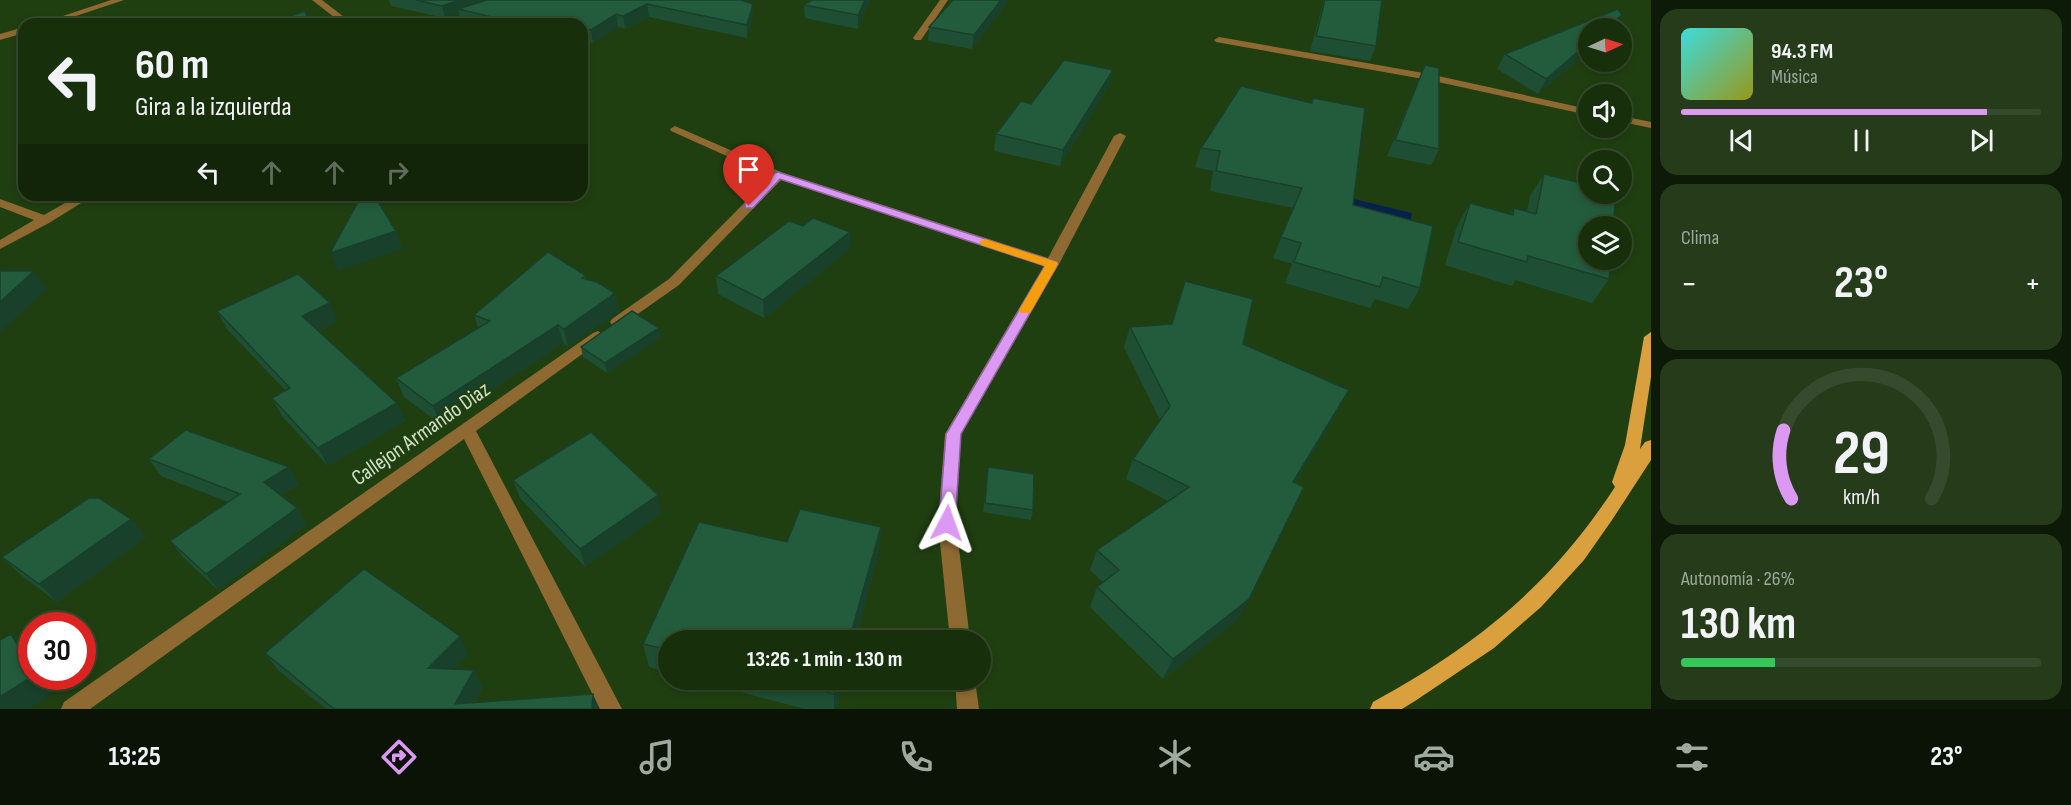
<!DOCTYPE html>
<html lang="es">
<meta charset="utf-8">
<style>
:root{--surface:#182f0c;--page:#253b1a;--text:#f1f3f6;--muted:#9fa99d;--line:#364a2d;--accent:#dc99f4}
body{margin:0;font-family:"Sofia Sans Condensed",sans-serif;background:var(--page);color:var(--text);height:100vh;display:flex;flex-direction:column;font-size:22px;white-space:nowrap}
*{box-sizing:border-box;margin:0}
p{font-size:20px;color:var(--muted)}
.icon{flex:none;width:33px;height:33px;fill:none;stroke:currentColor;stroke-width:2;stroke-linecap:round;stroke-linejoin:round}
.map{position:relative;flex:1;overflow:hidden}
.side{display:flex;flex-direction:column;gap:9px;padding:9px;background:#0d1a07;width:420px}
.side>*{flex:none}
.banner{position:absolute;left:18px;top:18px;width:570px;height:183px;border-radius:18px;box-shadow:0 3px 9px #0003,0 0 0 2px var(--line);background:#182f0c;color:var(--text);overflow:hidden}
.needle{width:39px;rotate:86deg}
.controls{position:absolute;left:1578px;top:18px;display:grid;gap:12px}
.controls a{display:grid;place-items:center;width:54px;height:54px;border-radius:50%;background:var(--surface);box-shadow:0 3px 9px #0003,0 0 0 2px var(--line);font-size:30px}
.speed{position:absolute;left:18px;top:612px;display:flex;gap:12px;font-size:30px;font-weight:700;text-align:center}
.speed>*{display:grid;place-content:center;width:78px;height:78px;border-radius:50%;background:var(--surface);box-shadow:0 3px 9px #0003,0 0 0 2px var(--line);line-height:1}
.speed .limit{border:9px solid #d22;background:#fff;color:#111}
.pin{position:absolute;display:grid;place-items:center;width:51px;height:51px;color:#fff;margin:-62px -26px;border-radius:50% 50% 50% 0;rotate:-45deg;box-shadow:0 0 6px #0007}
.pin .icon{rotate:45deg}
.me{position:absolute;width:66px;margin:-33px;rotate:4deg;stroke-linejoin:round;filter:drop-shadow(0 0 4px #0008)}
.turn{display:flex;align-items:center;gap:21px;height:126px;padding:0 18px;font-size:27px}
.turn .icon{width:78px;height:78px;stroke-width:2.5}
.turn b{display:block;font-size:42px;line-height:51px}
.lanes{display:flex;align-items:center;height:57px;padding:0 18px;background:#0003;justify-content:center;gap:30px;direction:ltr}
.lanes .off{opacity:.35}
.big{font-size:45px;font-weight:700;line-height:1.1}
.side .tile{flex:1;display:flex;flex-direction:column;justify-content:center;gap:9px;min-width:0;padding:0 21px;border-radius:18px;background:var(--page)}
.side .dial{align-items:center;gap:0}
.dial svg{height:156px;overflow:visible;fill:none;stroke:var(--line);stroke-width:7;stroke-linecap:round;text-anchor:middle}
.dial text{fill:var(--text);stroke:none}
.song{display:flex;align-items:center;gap:18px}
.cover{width:72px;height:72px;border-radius:9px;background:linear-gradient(135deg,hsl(180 70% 55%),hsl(60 70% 35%))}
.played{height:6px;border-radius:3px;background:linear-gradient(90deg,var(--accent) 85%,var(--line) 85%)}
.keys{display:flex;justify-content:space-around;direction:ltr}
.heat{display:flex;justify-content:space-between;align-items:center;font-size:33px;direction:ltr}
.charge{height:9px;border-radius:4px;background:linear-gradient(90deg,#34c759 26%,var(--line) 0)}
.trip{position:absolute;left:658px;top:630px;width:333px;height:60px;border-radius:30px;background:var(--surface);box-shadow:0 3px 9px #0003,0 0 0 2px var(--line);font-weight:700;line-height:60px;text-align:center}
.dock{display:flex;height:96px;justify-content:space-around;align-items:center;background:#0a1305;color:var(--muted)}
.dock .icon{width:42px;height:42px}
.dock .selected{color:var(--accent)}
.dock b{font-size:27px;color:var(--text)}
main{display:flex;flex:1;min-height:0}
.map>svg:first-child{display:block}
.water{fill:#05234a}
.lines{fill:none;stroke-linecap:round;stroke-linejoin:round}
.minor{fill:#8e6a32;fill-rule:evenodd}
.major{fill:#daa03e;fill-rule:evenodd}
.wall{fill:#1e4f34}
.shaded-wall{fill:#18402b}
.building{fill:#235c3d;stroke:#18402b;stroke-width:1.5}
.route{fill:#dc99f4;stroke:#8f639f;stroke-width:1.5}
.slow{fill:#f59e0b}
.labels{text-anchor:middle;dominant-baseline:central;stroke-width:4.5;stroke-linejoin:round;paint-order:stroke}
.street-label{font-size:22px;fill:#cee1c6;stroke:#203f10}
</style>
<main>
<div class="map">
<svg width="1651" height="709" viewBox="0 0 1651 709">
<rect width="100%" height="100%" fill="#203f10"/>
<path class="water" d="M 1354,199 L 1412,213 L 1410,230 L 1350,215 Z"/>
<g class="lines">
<path class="minor" d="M 111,0 L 124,0 L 52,24 L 39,24 Z
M 312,0 L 322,0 L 353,24 L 343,24 Z
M 508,0 L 521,0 L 448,24 L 435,24 Z
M 940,0 L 948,0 L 921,40 L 915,40 L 913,38 Z
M 24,27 L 24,33 L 0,40 L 0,34 Z
M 1219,37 L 1429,74 L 1588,109 L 1588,115 L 1429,80 L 1216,42 L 1214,40 Z
M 1622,116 L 1651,122 L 1651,128 L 1622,122 Z
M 675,126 L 783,173 L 1048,258 L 1114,136 L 1120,133 L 1126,136 L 1059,264 L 961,434 L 956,523 L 970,640 L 950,640 L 938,523 L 945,434 L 1044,266 L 781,180 L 679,285 L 622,325 L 612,325 L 610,322 L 612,319 L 669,279 L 771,176 L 671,131 L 670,129 Z
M 79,195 L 94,195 L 49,223 L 0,249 L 0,240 L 34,220 L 0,207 L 0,199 L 44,215 Z
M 598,331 L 605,336 L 603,339 L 476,431 L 622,709 L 600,709 L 464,439 L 90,709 L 61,709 L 64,702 L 593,333 Z
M 955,680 L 975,680 L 979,709 L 957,709 Z"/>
<path class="major" d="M 1651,332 L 1651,377 L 1640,449 L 1645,442 L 1651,440 L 1651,460 L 1612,520 L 1584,560 L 1541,607 L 1494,648 L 1415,701 L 1402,709 L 1370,709 L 1373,702 C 1477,645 1550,586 1615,487 L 1612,482 L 1625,445 L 1644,337 Z"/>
</g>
<path class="wall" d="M 389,0 L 741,0 L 753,4 L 753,17 L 747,38 L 649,17 L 625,29 L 618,27 L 593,43 L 582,41 L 582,24 L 470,24 L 461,22 L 459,14 L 445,18 L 391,6 Z
M 870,0 L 858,29 L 805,18 L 804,5 Z
M 953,0 L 1009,0 L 972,49 L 928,41 L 929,27 Z
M 1324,0 L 1376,46 L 1370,61 L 1310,51 Z
M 1622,15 L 1614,28 L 1588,28 L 1588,51 L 1538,94 L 1497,69 L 1505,54 Z
M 1425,65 L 1439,149 L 1431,165 L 1387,156 Z
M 1113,70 L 1109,85 L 1060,166 L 994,151 L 996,134 L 1031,104 Z
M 1313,98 L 1353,205 L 1420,288 L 1408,309 L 1375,299 L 1370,308 L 1285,283 L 1292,264 L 1273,258 L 1294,208 L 1210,191 L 1213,171 L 1195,167 L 1201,148 L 1312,103 Z
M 1544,174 L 1609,279 L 1592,303 L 1515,280 L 1512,286 L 1445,265 L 1457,226 L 1470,203 L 1511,214 L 1514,208 L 1527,212 L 1530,196 Z
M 850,249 L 764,318 L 718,294 L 716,276 Z
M 585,275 L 586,279 L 615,293 L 619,311 L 568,347 L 563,343 L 440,424 L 404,397 L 396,378 L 478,328 L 474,315 Z
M 1185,281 L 1243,344 L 1349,390 L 1338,411 L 1295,482 L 1249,599 L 1238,619 L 1163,679 L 1090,607 L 1097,587 L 1103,582 L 1090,570 L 1097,550 L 1168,501 L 1126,479 L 1133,459 L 1160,420 L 1124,347 L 1130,327 L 1172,324 Z
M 217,311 L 338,321 L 318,331 L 397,403 L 405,421 L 328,466 L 282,416 L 272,398 L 285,390 L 227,329 Z
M 661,337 L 607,373 L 583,357 L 581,347 Z
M 149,459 L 299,484 L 280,495 L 297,508 L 307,524 L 218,590 L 183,557 L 170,541 L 228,502 L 161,476 Z
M 988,467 L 1033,510 L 1031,520 L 983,512 Z
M 513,480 L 662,513 L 585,567 L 520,498 Z
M 131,519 L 146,537 L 57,602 L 21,575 L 2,557 Z
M 881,527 L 879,552 L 855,640 L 669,640 L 669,673 L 649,667 L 643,644 Z
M 265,653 L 468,654 L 453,669 L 474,670 L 483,687 L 474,703 L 599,709 L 326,709 L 278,670 Z
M 695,680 L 844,680 L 836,709 L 805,709 Z"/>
<path class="shaded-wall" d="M 460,0 L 501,0 L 458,9 L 459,14 L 445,18 L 442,6 Z
M 865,0 L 870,0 L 858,29 L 858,15 Z
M 1001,0 L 1009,0 L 972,49 L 974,35 Z
M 647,4 L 649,17 L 625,29 L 623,16 Z
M 753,4 L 753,17 L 747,38 L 747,25 Z
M 616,14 L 618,27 L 593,43 L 591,30 Z
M 1622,15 L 1614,28 L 1606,28 Z
M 532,18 L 533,24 L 518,24 L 517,23 Z
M 1588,43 L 1588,51 L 1538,94 L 1546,79 Z
M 1113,70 L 1109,85 L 1060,166 L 1063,150 Z
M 396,231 L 403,249 L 338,271 L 330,253 Z
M 850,232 L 850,249 L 764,318 L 763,300 Z
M 34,271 L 47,289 L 0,332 L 0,302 Z
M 615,293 L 619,311 L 568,347 L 564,329 Z
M 330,303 L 338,321 L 311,334 L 302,316 Z
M 558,325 L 563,343 L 440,424 L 433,406 Z
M 659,328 L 661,337 L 607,373 L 605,363 Z
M 1349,390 L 1338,411 L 1282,503 L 1293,482 Z
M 397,403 L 405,421 L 328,466 L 318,448 Z
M 289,467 L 299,484 L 274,498 L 264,482 Z
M 658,495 L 662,513 L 585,567 L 580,549 Z
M 297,508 L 307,524 L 218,590 L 206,574 Z
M 131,519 L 146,537 L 57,602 L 39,584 Z
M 881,527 L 879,552 L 855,640 L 849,640 Z
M 1249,599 L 1238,619 L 1163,679 L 1173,659 Z
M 11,634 L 32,653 L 32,670 Z
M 460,636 L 468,654 L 437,685 L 428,668 Z
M 474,670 L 483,687 L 470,709 L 455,704 Z
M 33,676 L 45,676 L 54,693 L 29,709 L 0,709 L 0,697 Z
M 838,680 L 844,680 L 836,709 L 834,709 L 834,694 Z
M 593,694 L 599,709 L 592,709 Z"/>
<path class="building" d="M 416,0 L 460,0 L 442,6 Z
M 487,0 L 741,0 L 753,4 L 747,25 L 647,4 L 623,16 L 616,14 L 591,30 L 582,28 L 582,24 L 561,24 L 532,18 L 517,23 L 458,9 Z
M 812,0 L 865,0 L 858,15 L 804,5 Z
M 953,0 L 1001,0 L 974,35 L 929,27 Z
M 1325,0 L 1382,0 L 1376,46 L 1316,36 Z
M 1618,9 L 1622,15 L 1606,28 L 1588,28 L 1588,43 L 1546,79 L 1505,54 Z
M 305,11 L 310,24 L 268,24 Z
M 1064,60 L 1113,70 L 1063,150 L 996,134 L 1021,101 L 1031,104 Z
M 1425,65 L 1439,68 L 1439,149 L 1395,140 Z
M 1241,86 L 1312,103 L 1313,98 L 1365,108 L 1353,205 L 1433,226 L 1420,288 L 1383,277 L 1380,287 L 1294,262 L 1301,243 L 1281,237 L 1302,188 L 1216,171 L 1220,151 L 1201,148 Z
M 1544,174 L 1588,185 L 1588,194 L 1616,194 L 1613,226 L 1588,226 L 1588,260 L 1611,260 L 1609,279 L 1528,256 L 1527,262 L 1458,242 L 1470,203 L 1513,215 L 1514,208 L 1536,214 Z
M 362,195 L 374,195 L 396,231 L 330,253 Z
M 813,218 L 850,232 L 763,300 L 716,276 L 789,221 L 803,226 Z
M 548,252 L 585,275 L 582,278 L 597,282 L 615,293 L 564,329 L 558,325 L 433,406 L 396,378 L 490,321 L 474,315 Z
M 0,271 L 34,271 L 0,302 Z
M 298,274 L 330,303 L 302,316 L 397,403 L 318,448 L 272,398 L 290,388 L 217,311 Z
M 1185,281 L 1253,299 L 1243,344 L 1349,390 L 1293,482 L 1304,487 L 1249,599 L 1173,659 L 1097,587 L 1119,570 L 1097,550 L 1189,487 L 1133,459 L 1170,406 L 1130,327 L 1172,324 Z
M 632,311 L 659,328 L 605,363 L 581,347 Z
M 186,430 L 289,467 L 264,482 L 297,508 L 206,574 L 170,541 L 240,494 L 149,459 Z
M 591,432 L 658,495 L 580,549 L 513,480 Z
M 988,467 L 1034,474 L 1033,510 L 985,503 Z
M 89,498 L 99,498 L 131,519 L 39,584 L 2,557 Z
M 800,509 L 881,527 L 849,640 L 669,640 L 669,650 L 643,644 L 699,522 L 787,542 Z
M 364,569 L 460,636 L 428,668 L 474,670 L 455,704 L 593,694 L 592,709 L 334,709 L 265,653 Z
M 11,634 L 32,670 L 32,676 L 33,676 L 0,697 L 0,640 Z
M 780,680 L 838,680 L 834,694 Z"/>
<path class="route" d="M 778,172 L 1057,262 L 1058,264 L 961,434 L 955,523 L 953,528 L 947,530 L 941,528 L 939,523 L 946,434 L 1045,266 L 780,179 L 753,208 L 745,208 L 745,203 L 775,173 Z"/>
<path class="slow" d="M 985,239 L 1057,262 L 1058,264 L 1030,313 L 1021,313 L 1019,310 L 1045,266 L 981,245 L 979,242 Z"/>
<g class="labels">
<g class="street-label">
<text transform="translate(421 434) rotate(-35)">Callejon Armando Diaz</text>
</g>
</g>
</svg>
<div class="controls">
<a><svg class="needle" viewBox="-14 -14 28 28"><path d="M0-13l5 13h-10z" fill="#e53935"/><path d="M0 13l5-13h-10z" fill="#9fa99d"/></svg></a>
<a><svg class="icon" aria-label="sound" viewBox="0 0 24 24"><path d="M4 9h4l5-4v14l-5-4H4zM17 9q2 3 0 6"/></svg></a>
<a><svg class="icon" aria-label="search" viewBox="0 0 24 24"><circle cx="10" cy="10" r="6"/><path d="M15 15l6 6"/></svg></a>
<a><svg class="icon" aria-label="layers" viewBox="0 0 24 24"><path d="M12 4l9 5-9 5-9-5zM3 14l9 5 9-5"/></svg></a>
</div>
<div class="speed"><div class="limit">30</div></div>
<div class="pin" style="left:749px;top:206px;background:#d93025"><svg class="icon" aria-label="arrive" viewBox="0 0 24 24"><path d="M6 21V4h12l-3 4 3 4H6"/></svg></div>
<svg class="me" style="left:947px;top:523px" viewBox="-20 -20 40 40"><path d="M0-17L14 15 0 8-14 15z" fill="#dc99f4" stroke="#fff" stroke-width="4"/></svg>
<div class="trip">13:26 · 1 min · 130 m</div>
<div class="banner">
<div class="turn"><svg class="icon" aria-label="left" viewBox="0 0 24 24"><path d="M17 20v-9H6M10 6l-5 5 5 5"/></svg><div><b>60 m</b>Gira a la izquierda</div></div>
<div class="lanes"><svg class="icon" aria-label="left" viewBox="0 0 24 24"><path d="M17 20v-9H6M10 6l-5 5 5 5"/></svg><svg class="icon off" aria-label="ahead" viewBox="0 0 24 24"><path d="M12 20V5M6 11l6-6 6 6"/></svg><svg class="icon off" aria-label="ahead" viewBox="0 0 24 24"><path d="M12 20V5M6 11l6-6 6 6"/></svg><svg class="icon off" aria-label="right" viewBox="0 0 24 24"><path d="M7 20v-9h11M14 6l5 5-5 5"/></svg></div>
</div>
</div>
<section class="side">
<div class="tile">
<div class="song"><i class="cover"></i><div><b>94.3 FM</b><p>Música</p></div></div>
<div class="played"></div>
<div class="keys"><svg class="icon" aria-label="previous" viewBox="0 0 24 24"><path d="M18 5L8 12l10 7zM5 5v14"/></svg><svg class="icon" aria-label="pause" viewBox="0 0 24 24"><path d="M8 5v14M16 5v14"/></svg><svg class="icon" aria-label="next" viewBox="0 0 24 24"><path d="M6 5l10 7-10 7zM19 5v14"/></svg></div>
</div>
<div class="tile"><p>Clima</p>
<div class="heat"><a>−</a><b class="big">23°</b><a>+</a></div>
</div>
<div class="tile dial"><svg viewBox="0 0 100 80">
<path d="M14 69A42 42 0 1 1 86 69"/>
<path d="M14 69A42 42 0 0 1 10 34" stroke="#dc99f4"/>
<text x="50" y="56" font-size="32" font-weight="700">29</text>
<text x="50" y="72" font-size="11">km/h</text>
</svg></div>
<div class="tile"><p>Autonomía · 26%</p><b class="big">130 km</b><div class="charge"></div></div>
</section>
</main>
<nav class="dock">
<b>13:25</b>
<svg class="icon selected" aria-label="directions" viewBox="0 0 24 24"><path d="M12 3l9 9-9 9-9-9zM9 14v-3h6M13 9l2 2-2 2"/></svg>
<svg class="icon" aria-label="music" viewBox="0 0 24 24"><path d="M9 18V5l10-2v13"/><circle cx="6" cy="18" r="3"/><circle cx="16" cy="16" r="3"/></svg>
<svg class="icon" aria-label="phone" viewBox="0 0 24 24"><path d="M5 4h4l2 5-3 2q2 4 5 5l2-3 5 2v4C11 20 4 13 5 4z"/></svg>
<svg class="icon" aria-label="climate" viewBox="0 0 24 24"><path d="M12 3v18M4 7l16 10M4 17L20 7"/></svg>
<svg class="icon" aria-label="car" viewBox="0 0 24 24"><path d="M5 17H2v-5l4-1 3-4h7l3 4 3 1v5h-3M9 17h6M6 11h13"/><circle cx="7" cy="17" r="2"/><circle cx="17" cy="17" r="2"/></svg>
<svg class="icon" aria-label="filters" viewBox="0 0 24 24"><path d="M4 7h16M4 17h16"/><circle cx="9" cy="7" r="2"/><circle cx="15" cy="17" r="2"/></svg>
<b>23°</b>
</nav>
